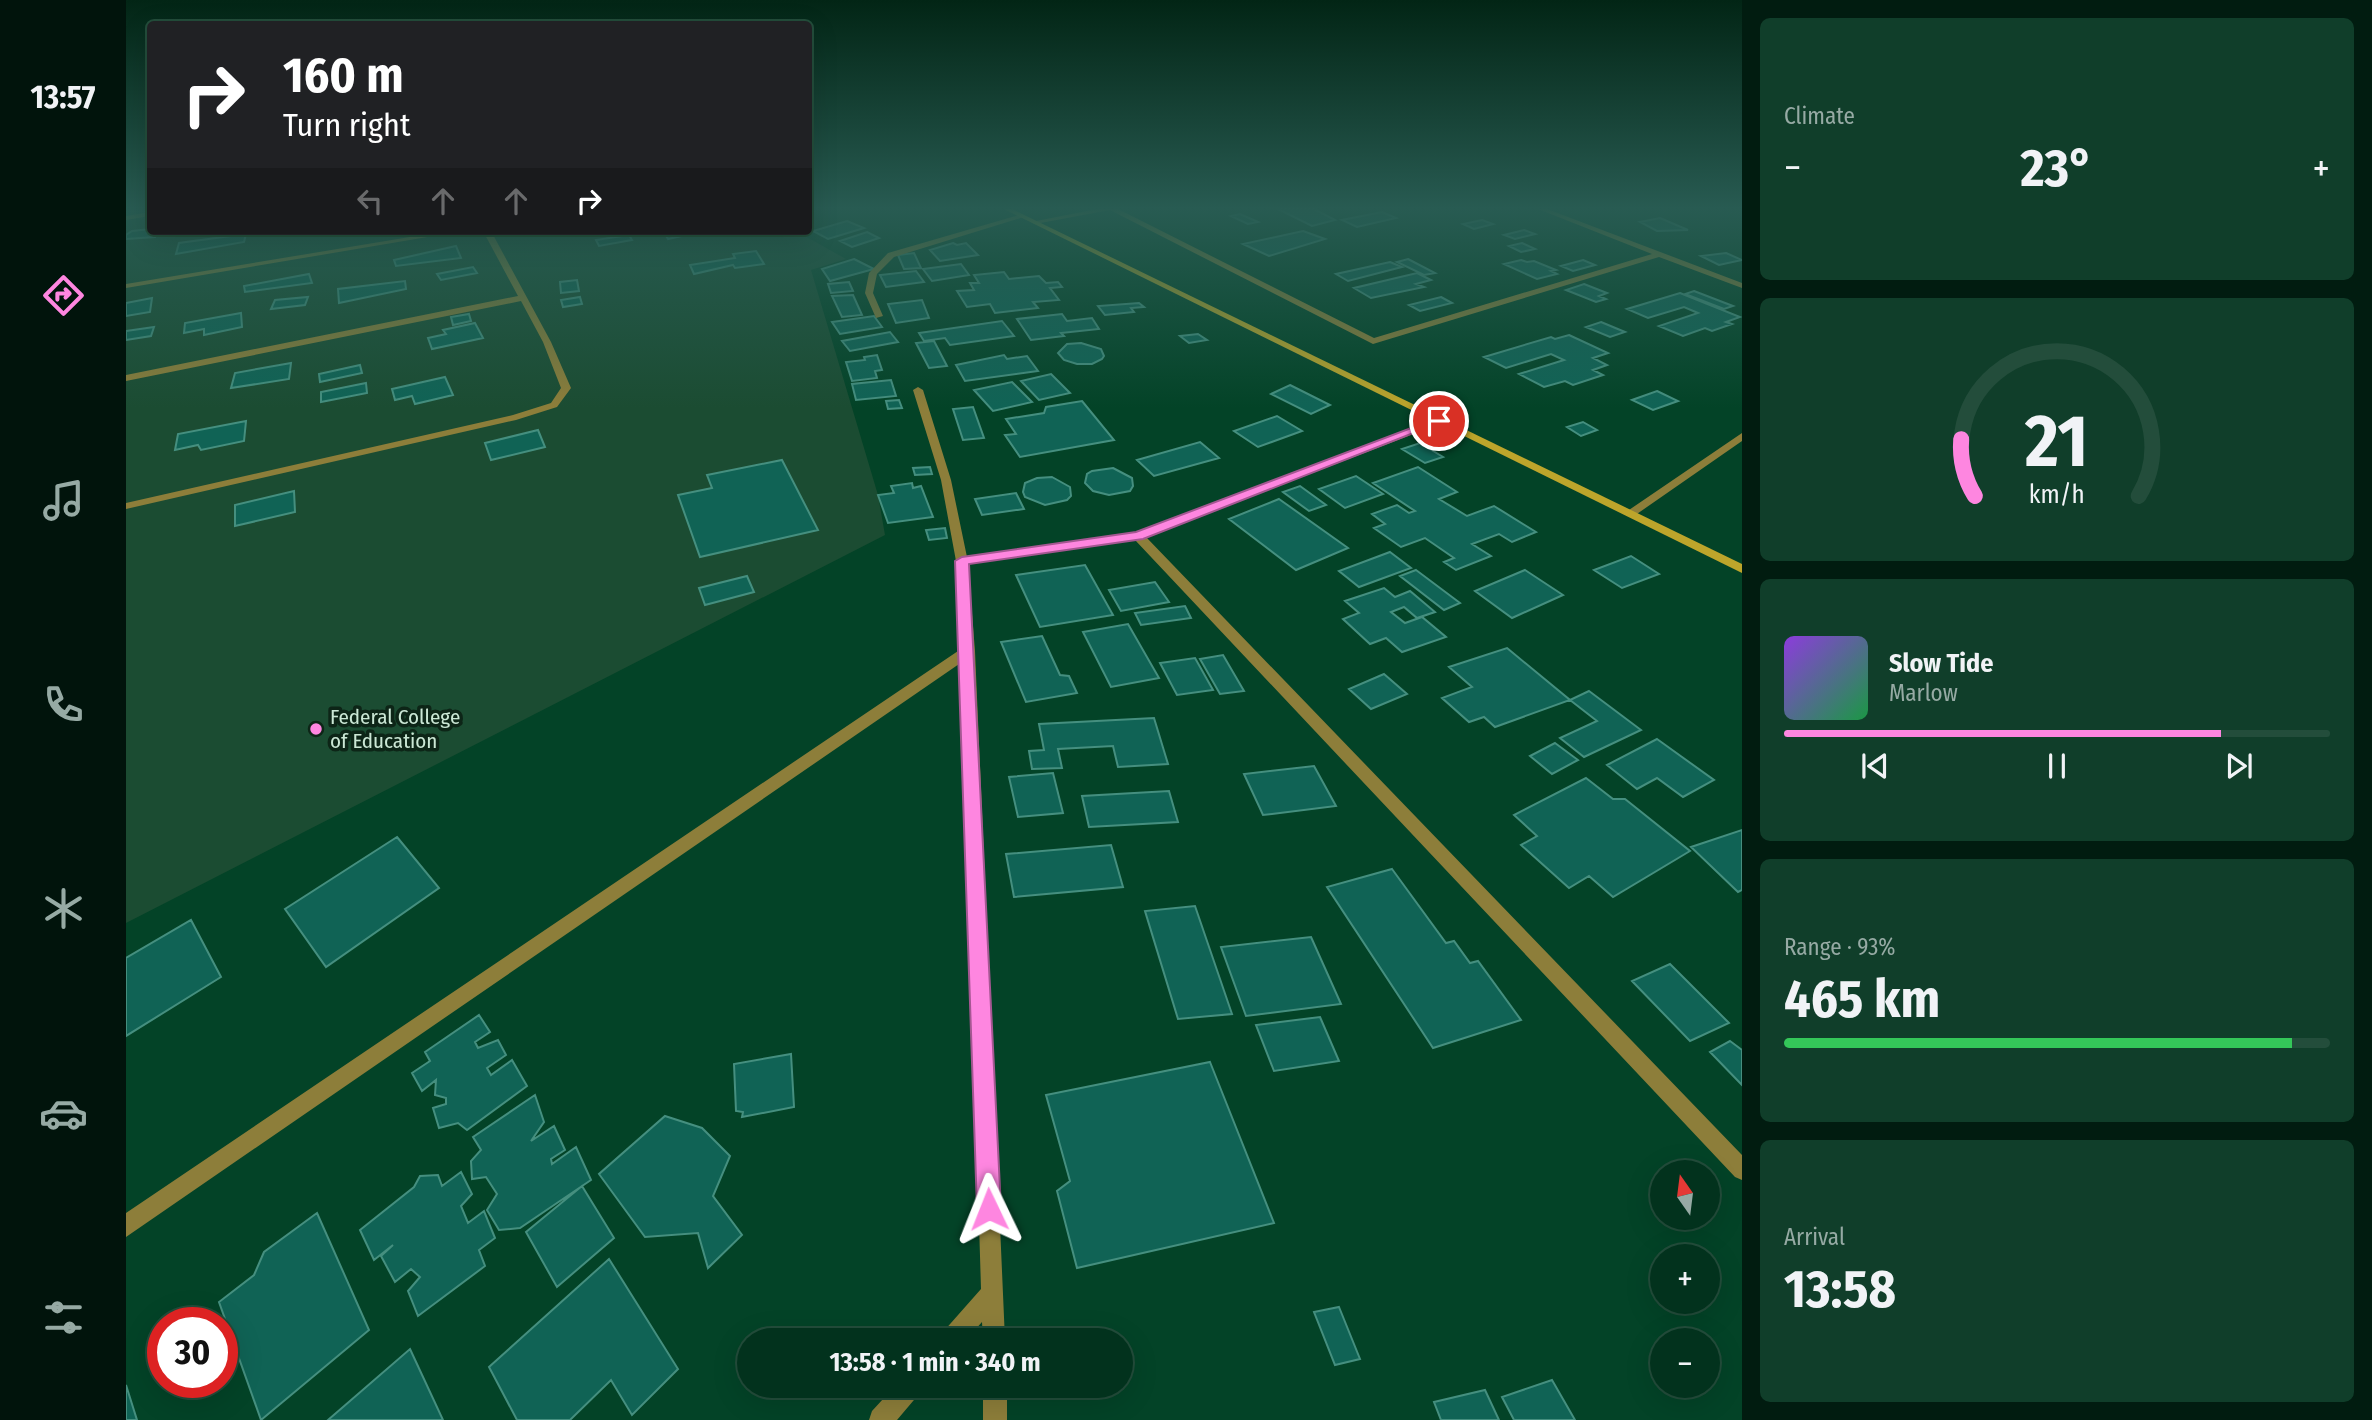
<!DOCTYPE html>
<meta charset="utf-8">
<style>
:root{--surface:#02321d;--page:#103e2a;--text:#f1f3f6;--muted:#96aaa4;--line:#234d3b;--accent:#fe86e0}
body{margin:0;font-family:"Fira Sans Condensed",sans-serif;background:var(--page);color:var(--text);height:100vh;display:flex;flex-direction:column;font-size:26px;white-space:nowrap}
*{box-sizing:border-box;margin:0}
p{font-size:23px;color:var(--muted)}
.icon{flex:none;width:38px;height:38px;fill:none;stroke:currentColor;stroke-width:2;stroke-linecap:round;stroke-linejoin:round}
.map{position:relative;flex:1;overflow:hidden}
.details{display:flex;flex-direction:column;gap:18px;padding:18px;background:#011c10;width:630px}
.details>*{flex:none}
.hud{position:absolute;left:21px;top:21px;width:665px;height:214px;border-radius:7px;box-shadow:0 7px 28px #0002,0 0 0 2px var(--line);background:#202124;color:#fff;overflow:hidden}
.needle{width:46px;rotate:346deg}
.fabs{position:absolute;left:1524px;top:1160px;display:grid;gap:14px}
.fabs a{display:grid;place-items:center;width:70px;height:70px;border-radius:50%;background:var(--surface);box-shadow:0 7px 28px #0002,0 0 0 2px var(--line);font-size:35px}
.speed{position:absolute;left:21px;top:1307px;display:flex;gap:14px;font-size:35px;font-weight:700;text-align:center}
.speed>*{display:grid;place-content:center;width:91px;height:91px;border-radius:50%;background:var(--surface);box-shadow:0 7px 28px #0002,0 0 0 2px var(--line);line-height:1}
.speed .limit{border:10px solid #d22;background:#fff;color:#111}
.pin{position:absolute;display:grid;place-items:center;width:60px;height:60px;color:#fff;margin:-30px;border:4px solid #fff;border-radius:50%;box-shadow:0 2px 7px #0007}
.me{position:absolute;width:77px;margin:-38px;rotate:358deg;stroke-linejoin:round;filter:drop-shadow(0 0 5px #0008)}
.turn{display:flex;align-items:center;gap:24px;height:147px;padding:0 21px;font-size:32px}
.turn .icon{width:91px;height:91px;stroke-width:2.5}
.turn b{display:block;font-size:49px;line-height:60px}
.lanes{display:flex;align-items:center;height:66px;padding:0 21px;background:#0003;justify-content:center;gap:35px;direction:ltr}
.lanes .off{opacity:.35}
.big{font-size:52px;font-weight:700;line-height:1.1}
.details .card{flex:1;display:flex;flex-direction:column;justify-content:center;gap:10px;min-width:0;padding:0 24px;border-radius:10px;background:var(--page)}
.details .dial{align-items:center;gap:0}
.dial svg{height:182px;overflow:visible;fill:none;stroke:var(--line);stroke-width:7;stroke-linecap:round;text-anchor:middle}
.dial text{fill:var(--text);stroke:none}
.song{display:flex;align-items:center;gap:21px}
.cover{width:84px;height:84px;border-radius:10px;background:linear-gradient(135deg,hsl(270 70% 55%),hsl(140 70% 35%))}
.played{height:7px;border-radius:4px;background:linear-gradient(90deg,var(--accent) 80%,var(--line) 80%)}
.keys{display:flex;justify-content:space-around;direction:ltr}
.heat{display:flex;justify-content:space-between;align-items:center;font-size:38px;direction:ltr}
.charge{height:10px;border-radius:5px;background:linear-gradient(90deg,#34c759 93%,var(--line) 0)}
.trip{position:absolute;left:611px;top:1328px;width:396px;height:70px;border-radius:35px;background:var(--surface);box-shadow:0 7px 28px #0002,0 0 0 2px var(--line);font-weight:700;line-height:70px;text-align:center}
main{display:flex;flex:1;min-height:0}
.menu{display:flex;flex-direction:column;width:126px;justify-content:space-around;align-items:center;background:#01140c;color:var(--muted)}
.menu .icon{width:49px;height:49px}
.menu .active{color:var(--accent)}
.menu b{font-size:32px;color:var(--text)}
.map>svg:first-child{display:block}
.built{fill:#1b4c32}
.building{fill:#106355;stroke:#458f7f;stroke-width:2}
.lines{fill:none;stroke-linecap:round;stroke-linejoin:round}
.minor{fill:#8d7e3a;fill-rule:evenodd}
.secondary{fill:#bda52b;fill-rule:evenodd}
.route{fill:#fe86e0;stroke:#a55792;stroke-width:2}
.poi-dot{fill:#fe86e0;stroke:#0d2517;stroke-width:2.5}
.labels{text-anchor:middle;dominant-baseline:central;stroke-width:7;stroke-linejoin:round;paint-order:stroke}
.poi-label{font-size:21px;fill:#cbe7d5;stroke:#0d2517;text-anchor:start}
</style>
<main>
<nav class="menu">
<b>13:57</b>
<svg class="icon active" aria-label="directions" viewBox="0 0 24 24"><path d="M12 3l9 9-9 9-9-9zM9 14v-3h6M13 9l2 2-2 2"/></svg>
<svg class="icon" aria-label="music" viewBox="0 0 24 24"><path d="M9 18V5l10-2v13"/><circle cx="6" cy="18" r="3"/><circle cx="16" cy="16" r="3"/></svg>
<svg class="icon" aria-label="phone" viewBox="0 0 24 24"><path d="M5 4h4l2 5-3 2q2 4 5 5l2-3 5 2v4C11 20 4 13 5 4z"/></svg>
<svg class="icon" aria-label="climate" viewBox="0 0 24 24"><path d="M12 3v18M4 7l16 10M4 17L20 7"/></svg>
<svg class="icon" aria-label="car" viewBox="0 0 24 24"><path d="M5 17H2v-5l4-1 3-4h7l3 4 3 1v5h-3M9 17h6M6 11h13"/><circle cx="7" cy="17" r="2"/><circle cx="17" cy="17" r="2"/></svg>
<svg class="icon" aria-label="filters" viewBox="0 0 24 24"><path d="M4 7h16M4 17h16"/><circle cx="9" cy="7" r="2"/><circle cx="15" cy="17" r="2"/></svg>
</nav>
<div class="map">
<svg width="1616" height="1420" viewBox="0 0 1616 1420">
<rect width="100%" height="100%" fill="#034327"/>
<path class="built" d="M 0,209 L 24,209 L 24,231 L 670,231 L 720,259 L 685,270 L 752,495 L 759,535 L 0,923 Z"/>
<path class="building" d="M 1152,209 L 1188,209 L 1209,220 L 1186,226 Z
M 1256,212 L 1270,218 L 1231,227 L 1216,220 Z
M 1114,214 L 1132,222 L 1122,224 L 1105,216 Z
M 1534,218 L 1562,230 L 1531,231 L 1514,222 Z
M 1356,220 L 1367,224 L 1348,229 L 1337,224 Z
M 721,221 L 738,228 L 702,239 L 687,231 Z
M 24,229 L 24,231 L 31,231 L 29,237 L 0,239 L 0,235 L 6,231 Z
M 1398,230 L 1409,234 L 1389,239 L 1378,235 Z
M 530,231 L 578,231 L 542,239 L 539,234 L 532,235 Z
M 1177,231 L 1199,239 L 1143,256 L 1117,244 Z
M 741,232 L 753,238 L 726,247 L 714,241 Z
M 120,234 L 118,242 L 50,254 L 53,243 Z
M 503,235 L 506,240 L 473,246 L 470,240 Z
M 827,243 L 831,245 L 840,243 L 852,255 L 814,261 L 804,250 Z
M 1396,243 L 1409,249 L 1395,252 L 1383,246 Z
M 330,246 L 335,258 L 270,266 L 268,260 Z
M 630,251 L 638,264 L 609,268 L 607,265 L 568,274 L 564,265 L 609,258 L 607,254 Z
M 788,253 L 795,268 L 778,269 L 772,255 Z
M 1600,253 L 1616,260 L 1593,265 L 1575,256 Z
M 728,259 L 748,269 L 704,281 L 696,269 Z
M 1282,259 L 1309,273 L 1298,275 L 1271,262 Z
M 1395,260 L 1401,262 L 1408,261 L 1430,270 L 1425,271 L 1431,274 L 1411,279 L 1378,264 Z
M 1457,260 L 1469,265 L 1447,271 L 1435,266 Z
M 1264,262 L 1276,267 L 1222,281 L 1210,274 Z
M 835,264 L 843,275 L 806,281 L 797,269 Z
M 347,267 L 351,273 L 315,280 L 311,274 Z
M 790,271 L 798,282 L 760,287 L 754,275 Z
M 878,272 L 883,279 L 913,276 L 920,283 L 932,282 L 936,287 L 924,288 L 933,300 L 907,302 L 912,308 L 869,313 L 864,304 L 841,307 L 831,291 L 848,290 L 844,283 L 853,283 L 848,275 Z
M 1291,273 L 1305,280 L 1290,284 L 1298,287 L 1245,298 L 1228,288 Z
M 183,274 L 186,283 L 119,292 L 118,286 Z
M 451,280 L 453,291 L 435,293 L 434,282 Z
M 279,281 L 280,289 L 213,303 L 212,289 Z
M 723,282 L 727,291 L 705,293 L 702,284 Z
M 1458,284 L 1481,293 L 1473,296 L 1480,299 L 1470,302 L 1440,290 Z
M 1568,291 L 1607,306 L 1598,309 L 1559,294 Z
M 1554,293 L 1614,317 L 1600,322 L 1606,324 L 1586,331 L 1579,328 L 1557,336 L 1533,326 L 1572,313 L 1558,307 L 1522,318 L 1501,309 Z
M 727,295 L 736,315 L 716,317 L 706,296 Z
M 182,297 L 179,305 L 145,309 L 149,300 Z
M 454,297 L 456,304 L 437,307 L 435,300 Z
M 1315,297 L 1326,303 L 1294,311 L 1283,305 Z
M 26,298 L 24,312 L 0,316 L 0,303 Z
M 796,300 L 803,318 L 770,323 L 762,304 Z
M 1013,303 L 1018,307 L 1005,308 L 1008,312 L 979,315 L 972,306 Z
M 115,313 L 116,327 L 78,335 L 78,329 L 58,333 L 59,323 Z
M 343,314 L 345,321 L 327,325 L 325,317 Z
M 936,314 L 941,321 L 966,318 L 973,329 L 935,333 L 938,336 L 905,340 L 891,319 Z
M 748,316 L 756,327 L 714,334 L 706,322 Z
M 876,321 L 888,336 L 824,345 L 819,338 L 798,341 L 793,333 Z
M 1475,322 L 1499,332 L 1484,337 L 1460,327 Z
M 349,323 L 357,338 L 306,349 L 302,338 L 320,334 L 317,330 Z
M 28,327 L 25,336 L 0,340 L 0,331 Z
M 764,332 L 772,342 L 724,351 L 716,341 Z
M 1072,334 L 1081,340 L 1063,343 L 1054,336 Z
M 1443,335 L 1482,353 L 1467,358 L 1481,365 L 1467,370 L 1477,375 L 1447,385 L 1439,381 L 1418,387 L 1393,374 L 1438,360 L 1425,354 L 1380,368 L 1358,357 L 1425,337 L 1429,339 Z
M 808,341 L 821,366 L 803,368 L 790,343 Z
M 955,343 L 975,349 L 978,356 L 976,359 L 966,364 L 951,364 L 938,360 L 932,353 L 941,344 Z
M 751,355 L 756,370 L 749,371 L 751,378 L 726,381 L 720,362 L 739,360 L 738,357 Z
M 878,355 L 881,359 L 901,356 L 912,371 L 839,381 L 830,365 Z
M 165,363 L 163,379 L 105,388 L 109,373 Z
M 234,365 L 236,373 L 194,382 L 193,374 Z
M 925,374 L 944,393 L 913,400 L 895,381 Z
M 319,377 L 327,395 L 289,404 L 286,396 L 269,400 L 266,389 Z
M 765,380 L 770,396 L 730,400 L 726,384 Z
M 886,382 L 906,402 L 867,411 L 848,390 Z
M 240,383 L 241,393 L 195,402 L 195,392 Z
M 1164,385 L 1204,405 L 1185,414 L 1145,394 Z
M 1531,391 L 1552,401 L 1527,410 L 1506,400 Z
M 773,400 L 776,408 L 762,409 L 760,401 Z
M 956,401 L 988,440 L 894,457 L 879,435 L 890,434 L 880,419 L 918,413 L 920,407 Z
M 847,407 L 858,438 L 837,440 L 827,409 Z
M 1151,416 L 1176,431 L 1132,447 L 1108,431 Z
M 120,421 L 118,441 L 75,450 L 72,445 L 49,450 L 52,434 Z
M 1457,422 L 1471,430 L 1455,436 L 1441,427 Z
M 412,430 L 419,447 L 365,460 L 359,443 Z
M 1074,442 L 1093,458 L 1028,476 L 1011,460 Z
M 1294,443 L 1317,457 L 1299,463 L 1276,449 Z
M 656,460 L 692,530 L 574,557 L 552,495 L 586,488 L 581,475 Z
M 804,467 L 806,474 L 789,475 L 787,468 Z
M 1292,467 L 1331,492 L 1313,499 L 1341,516 L 1368,506 L 1410,532 L 1386,542 L 1373,534 L 1346,544 L 1365,556 L 1330,570 L 1318,562 L 1328,558 L 1299,538 L 1275,547 L 1248,528 L 1259,524 L 1246,514 L 1271,505 L 1283,513 L 1289,511 L 1247,483 Z
M 987,468 L 1006,478 L 1007,486 L 1004,491 L 983,495 L 967,491 L 959,483 L 961,474 L 966,471 Z
M 1230,476 L 1257,494 L 1219,508 L 1193,489 Z
M 926,477 L 944,487 L 945,496 L 941,500 L 919,505 L 899,497 L 897,492 L 899,483 L 911,478 Z
M 786,483 L 787,488 L 795,486 L 807,517 L 762,523 L 752,495 L 768,493 L 765,486 Z
M 1174,486 L 1200,505 L 1183,511 L 1157,492 Z
M 168,491 L 169,512 L 109,526 L 109,505 Z
M 890,493 L 898,509 L 856,515 L 849,499 Z
M 1153,499 L 1222,548 L 1170,570 L 1103,519 Z
M 819,528 L 821,538 L 803,540 L 800,530 Z
M 1264,552 L 1285,568 L 1233,587 L 1213,571 Z
M 1505,556 L 1533,574 L 1496,588 L 1468,570 Z
M 959,565 L 987,615 L 914,627 L 890,575 Z
M 1290,570 L 1334,603 L 1318,610 L 1274,576 Z
M 1399,570 L 1437,595 L 1386,618 L 1349,591 Z
M 621,576 L 628,592 L 579,605 L 573,588 Z
M 1029,582 L 1043,602 L 995,611 L 983,590 Z
M 1258,588 L 1269,597 L 1284,591 L 1309,612 L 1291,618 L 1278,607 L 1265,612 L 1279,623 L 1296,617 L 1320,637 L 1276,652 L 1260,638 L 1244,644 L 1217,619 L 1233,613 L 1219,601 Z
M 1059,606 L 1065,618 L 1015,625 L 1009,613 Z
M 1002,624 L 1033,678 L 985,687 L 957,632 Z
M 916,636 L 934,675 L 943,676 L 951,693 L 900,702 L 875,642 Z
M 1381,648 L 1444,700 L 1369,727 L 1358,717 L 1343,722 L 1316,698 L 1346,687 L 1323,667 Z
M 1097,655 L 1118,691 L 1094,694 L 1074,659 Z
M 1069,658 L 1087,690 L 1051,695 L 1034,663 Z
M 1258,674 L 1281,694 L 1245,709 L 1223,689 Z
M 1463,691 L 1515,730 L 1458,757 L 1434,738 L 1471,721 L 1444,700 Z
M 1028,718 L 1042,764 L 992,767 L 987,746 L 932,749 L 936,768 L 906,769 L 903,751 L 918,750 L 913,724 Z
M 1531,739 L 1588,780 L 1557,797 L 1531,778 L 1511,789 L 1481,765 Z
M 1429,743 L 1452,760 L 1426,774 L 1404,756 Z
M 1188,766 L 1210,806 L 1137,815 L 1118,774 Z
M 927,773 L 937,813 L 892,817 L 883,777 Z
M 1460,778 L 1487,799 L 1499,799 L 1564,851 L 1487,897 L 1463,876 L 1443,888 L 1395,845 L 1411,836 L 1388,815 Z
M 1043,791 L 1052,822 L 963,827 L 956,796 Z
M 1616,830 L 1616,890 L 1612,892 L 1565,847 Z
M 271,837 L 313,888 L 200,967 L 159,909 Z
M 985,845 L 997,887 L 888,897 L 880,854 Z
M 1266,869 L 1320,943 L 1328,941 L 1344,963 L 1352,961 L 1395,1020 L 1307,1048 L 1201,887 Z
M 1069,906 L 1106,1014 L 1052,1019 L 1019,911 Z
M 65,920 L 95,977 L 0,1036 L 0,958 Z
M 1185,937 L 1215,1004 L 1120,1016 L 1095,947 Z
M 1544,964 L 1603,1023 L 1564,1041 L 1506,981 Z
M 353,1015 L 364,1032 L 349,1042 L 352,1048 L 372,1040 L 380,1055 L 361,1068 L 365,1075 L 386,1060 L 401,1086 L 341,1130 L 332,1123 L 313,1128 L 307,1108 L 320,1104 L 320,1098 L 309,1095 L 310,1080 L 296,1091 L 286,1073 L 304,1061 L 299,1052 Z
M 1194,1017 L 1213,1061 L 1148,1071 L 1130,1025 Z
M 1604,1041 L 1616,1050 L 1616,1085 L 1584,1052 Z
M 665,1054 L 668,1107 L 616,1117 L 617,1112 L 610,1111 L 608,1064 Z
M 1084,1062 L 1148,1223 L 951,1268 L 931,1191 L 944,1181 L 920,1095 Z
M 409,1095 L 418,1122 L 405,1141 L 428,1126 L 439,1150 L 425,1159 L 426,1164 L 450,1147 L 465,1180 L 394,1228 L 373,1230 L 361,1210 L 371,1194 L 360,1177 L 346,1179 L 345,1161 L 355,1150 L 347,1137 Z
M 539,1116 L 576,1128 L 604,1156 L 587,1196 L 616,1235 L 582,1268 L 572,1233 L 519,1237 L 473,1174 Z
M 335,1172 L 346,1194 L 335,1206 L 342,1223 L 358,1211 L 369,1238 L 353,1250 L 359,1266 L 292,1316 L 282,1291 L 294,1277 L 285,1269 L 269,1282 L 255,1256 L 267,1245 L 248,1260 L 234,1230 L 288,1187 L 294,1176 L 312,1175 L 316,1186 Z
M 456,1186 L 488,1238 L 431,1287 L 400,1232 Z
M 191,1213 L 243,1330 L 135,1420 L 93,1302 L 128,1275 L 138,1252 Z
M 483,1259 L 552,1369 L 506,1415 L 485,1380 L 444,1420 L 391,1420 L 363,1367 Z
M 1213,1307 L 1234,1359 L 1209,1365 L 1188,1312 Z
M 284,1349 L 317,1420 L 202,1420 Z
M 1426,1380 L 1449,1420 L 1388,1420 L 1376,1397 Z
M 0,1385 L 11,1420 L 0,1420 Z
M 1359,1390 L 1373,1420 L 1315,1420 L 1308,1402 Z"/>
<g class="lines">
<path class="minor" d="M 971,209 L 992,209 L 1248,338 L 1526,254 L 1412,209 L 1421,209 L 1616,283 L 1616,288 L 1533,257 L 1247,344 L 984,210 L 909,224 L 905,222 Z
M 24,212 L 24,216 L 0,220 L 0,216 Z
M 896,214 L 898,217 L 768,257 L 751,274 L 747,293 L 757,316 L 750,318 L 739,293 L 743,273 L 762,253 Z
M 320,231 L 337,231 L 0,288 L 0,284 Z
M 357,231 L 365,231 L 425,342 L 445,388 L 431,407 L 390,420 L 0,509 L 0,503 L 387,415 L 425,403 L 435,388 L 417,342 L 395,301 L 0,381 L 0,375 L 392,296 Z
M 792,387 L 797,390 L 825,480 L 841,557 L 1010,533 L 1310,419 L 1316,419 L 1316,423 L 1020,537 L 1616,1155 L 1616,1180 L 1609,1177 L 1009,540 L 842,564 L 849,651 L 879,1340 L 857,1340 L 856,1322 L 840,1340 L 814,1340 L 817,1332 L 855,1289 L 836,662 L 0,1237 L 0,1213 L 835,649 L 830,561 L 815,480 L 787,390 Z
M 1616,433 L 1616,441 L 1508,516 L 1500,516 L 1500,512 Z
M 769,1386 L 797,1386 L 793,1394 L 771,1420 L 743,1420 L 746,1411 Z
M 857,1386 L 881,1386 L 881,1420 L 857,1420 Z"/>
<path class="secondary" d="M 878,209 L 886,209 L 1616,564 L 1616,573 Z"/>
</g>
<linearGradient id="sky" x2="0" y2="1"><stop stop-color="#022515"/><stop offset="0.51" stop-color="#285b52"/><stop offset="1" stop-color="#285b52" stop-opacity="0"/></linearGradient>
<rect width="1616" height="408" fill="url(#sky)"/>
<path class="route" d="M 1309,419 L 1318,421 L 1017,539 L 843,564 L 875,1209 L 871,1218 L 863,1221 L 854,1218 L 851,1209 L 829,561 L 836,557 L 1010,532 Z"/>
<circle class="poi-dot" cx="190" cy="729" r="7"/>
<g class="labels">
<g class="poi-label">
<text x="204" y="717">Federal College<tspan x="204" dy="24">of Education</tspan></text>
</g>
</g>
</svg>
<div class="fabs">
<a><svg class="needle" viewBox="-14 -14 28 28"><path d="M0-13l5 13h-10z" fill="#e53935"/><path d="M0 13l5-13h-10z" fill="#96aaa4"/></svg></a>
<a>+</a>
<a>−</a>
</div>
<div class="speed"><div class="limit">30</div></div>
<div class="pin" style="left:1313px;top:421px;background:#d93025"><svg class="icon" aria-label="arrive" viewBox="0 0 24 24"><path d="M6 21V4h12l-3 4 3 4H6"/></svg></div>
<svg class="me" style="left:863px;top:1209px" viewBox="-20 -20 40 40"><path d="M0-17L14 15 0 8-14 15z" fill="#fe86e0" stroke="#fff" stroke-width="4"/></svg>
<div class="trip">13:58 · 1 min · 340 m</div>
<div class="hud">
<div class="turn"><svg class="icon" aria-label="right" viewBox="0 0 24 24"><path d="M7 20v-9h11M14 6l5 5-5 5"/></svg><div><b>160 m</b>Turn right</div></div>
<div class="lanes"><svg class="icon off" aria-label="left" viewBox="0 0 24 24"><path d="M17 20v-9H6M10 6l-5 5 5 5"/></svg><svg class="icon off" aria-label="ahead" viewBox="0 0 24 24"><path d="M12 20V5M6 11l6-6 6 6"/></svg><svg class="icon off" aria-label="ahead" viewBox="0 0 24 24"><path d="M12 20V5M6 11l6-6 6 6"/></svg><svg class="icon" aria-label="right" viewBox="0 0 24 24"><path d="M7 20v-9h11M14 6l5 5-5 5"/></svg></div>
</div>
</div>
<section class="details">
<div class="card"><p>Climate</p>
<div class="heat"><a>−</a><b class="big">23°</b><a>+</a></div>
</div>
<div class="card dial"><svg viewBox="0 0 100 80">
<path d="M14 69A42 42 0 1 1 86 69"/>
<path d="M14 69A42 42 0 0 1 8 44" stroke="#fe86e0"/>
<text x="50" y="56" font-size="32" font-weight="700">21</text>
<text x="50" y="72" font-size="11">km/h</text>
</svg></div>
<div class="card">
<div class="song"><i class="cover"></i><div><b>Slow Tide</b><p>Marlow</p></div></div>
<div class="played"></div>
<div class="keys"><svg class="icon" aria-label="previous" viewBox="0 0 24 24"><path d="M18 5L8 12l10 7zM5 5v14"/></svg><svg class="icon" aria-label="pause" viewBox="0 0 24 24"><path d="M8 5v14M16 5v14"/></svg><svg class="icon" aria-label="next" viewBox="0 0 24 24"><path d="M6 5l10 7-10 7zM19 5v14"/></svg></div>
</div>
<div class="card"><p>Range · 93%</p><b class="big">465 km</b><div class="charge"></div></div>
<div class="card"><p>Arrival</p><b class="big">13:58</b></div>
</section>
</main>
